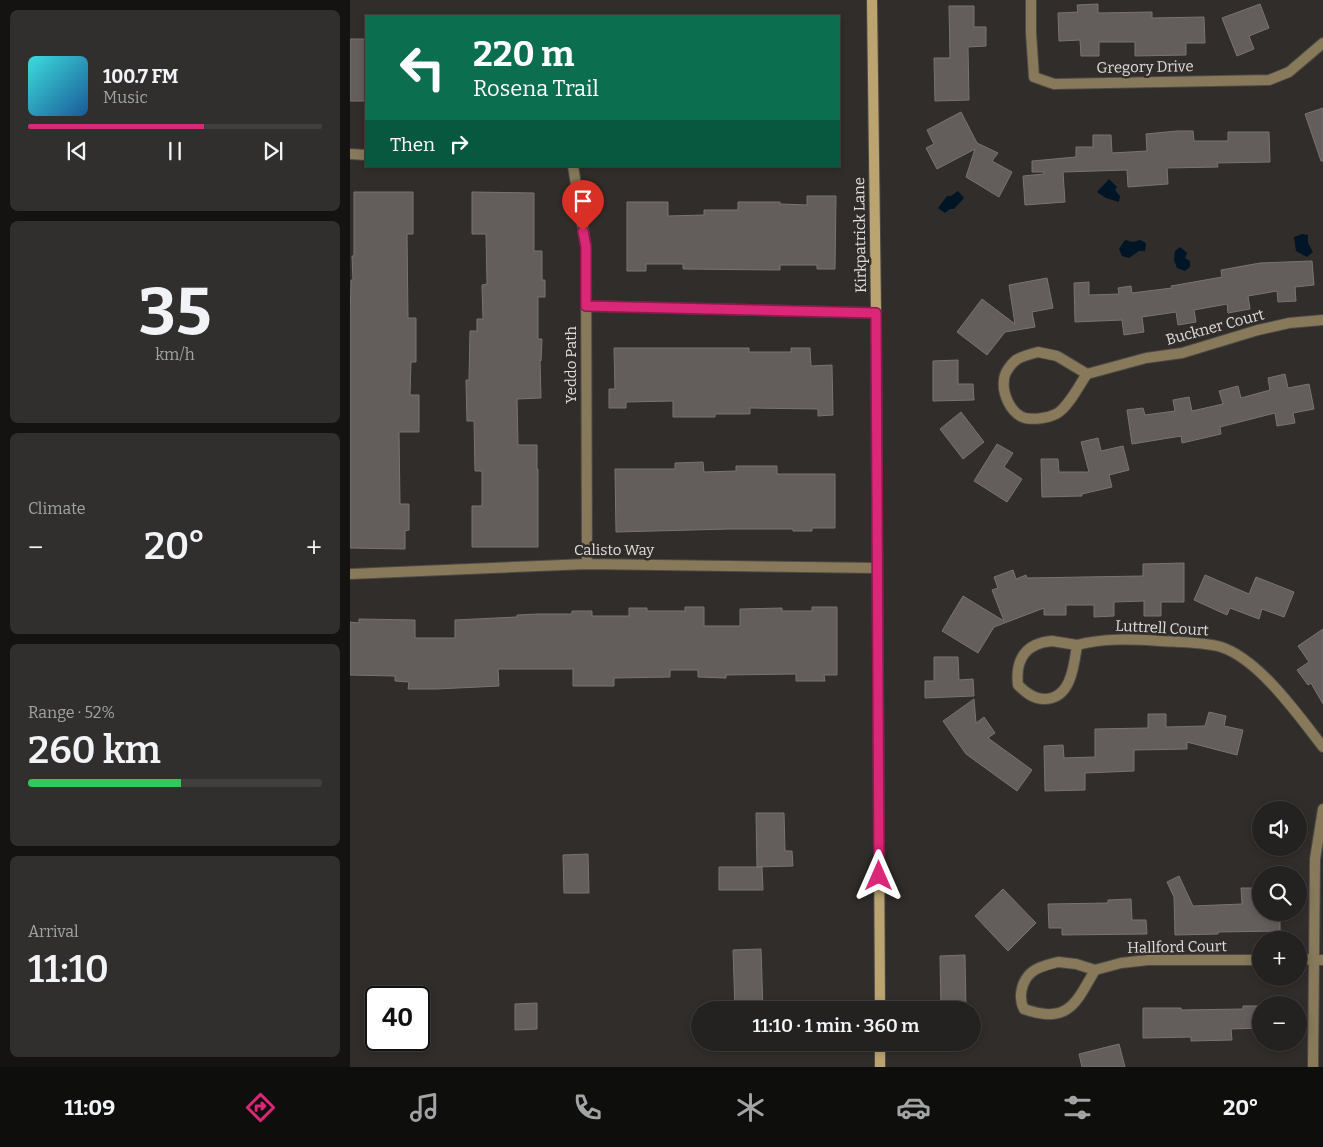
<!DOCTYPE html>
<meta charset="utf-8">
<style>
:root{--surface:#242220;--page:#302f2d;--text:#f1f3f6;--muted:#a3a4a5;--line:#413f3e;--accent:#db2777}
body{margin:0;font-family:Bitter,serif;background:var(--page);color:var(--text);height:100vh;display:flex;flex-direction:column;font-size:19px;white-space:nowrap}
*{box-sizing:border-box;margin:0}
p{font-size:16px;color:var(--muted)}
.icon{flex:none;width:28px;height:28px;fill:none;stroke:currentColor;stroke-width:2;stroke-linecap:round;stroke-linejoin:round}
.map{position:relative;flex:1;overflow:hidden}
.panel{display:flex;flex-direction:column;gap:10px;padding:10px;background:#141312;width:350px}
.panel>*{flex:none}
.top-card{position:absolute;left:15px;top:15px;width:475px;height:152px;border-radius:0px;box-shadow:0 2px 8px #0003,0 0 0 1px var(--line);background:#0b6e4f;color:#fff;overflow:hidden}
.controls{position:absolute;left:902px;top:801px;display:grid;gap:10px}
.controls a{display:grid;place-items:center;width:55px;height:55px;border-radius:50%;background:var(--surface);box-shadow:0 2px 8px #0003,0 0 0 1px var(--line);font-size:25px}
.speed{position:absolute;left:15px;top:986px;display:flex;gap:10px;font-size:25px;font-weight:700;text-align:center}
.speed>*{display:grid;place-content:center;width:65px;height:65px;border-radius:50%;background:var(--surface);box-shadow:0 2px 8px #0003,0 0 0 1px var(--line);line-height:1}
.speed .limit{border:2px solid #111;border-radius:8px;background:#fff;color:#111}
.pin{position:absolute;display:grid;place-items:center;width:42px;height:42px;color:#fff;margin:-51px -21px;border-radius:50% 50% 50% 0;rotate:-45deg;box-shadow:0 0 5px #0007}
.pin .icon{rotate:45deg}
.me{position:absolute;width:55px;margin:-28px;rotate:0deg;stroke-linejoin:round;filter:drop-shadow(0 0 4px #0008)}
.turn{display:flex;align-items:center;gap:18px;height:105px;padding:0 25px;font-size:22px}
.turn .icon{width:65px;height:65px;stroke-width:2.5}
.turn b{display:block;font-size:35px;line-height:42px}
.then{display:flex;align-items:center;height:48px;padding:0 25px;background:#0003;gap:10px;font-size:19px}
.big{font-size:38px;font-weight:600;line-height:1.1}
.panel .card{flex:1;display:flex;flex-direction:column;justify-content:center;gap:8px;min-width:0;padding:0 18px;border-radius:8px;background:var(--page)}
.panel .dial{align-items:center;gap:0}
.dial b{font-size:65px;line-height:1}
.song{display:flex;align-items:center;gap:15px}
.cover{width:60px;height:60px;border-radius:8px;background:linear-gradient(135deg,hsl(180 70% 55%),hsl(210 70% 35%))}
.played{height:5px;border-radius:2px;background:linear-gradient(90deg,var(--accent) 60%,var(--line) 60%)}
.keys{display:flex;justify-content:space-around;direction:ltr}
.heat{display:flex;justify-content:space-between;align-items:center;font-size:28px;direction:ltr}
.charge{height:8px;border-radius:4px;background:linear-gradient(90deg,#34c759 52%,var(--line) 0)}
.trip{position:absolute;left:341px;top:1001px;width:290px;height:50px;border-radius:25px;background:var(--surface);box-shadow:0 2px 8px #0003,0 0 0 1px var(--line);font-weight:600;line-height:50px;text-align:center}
.menu{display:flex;height:80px;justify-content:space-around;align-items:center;background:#0e0e0d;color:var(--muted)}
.menu .icon{width:35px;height:35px}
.menu .selected{color:var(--accent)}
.menu b{font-size:22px;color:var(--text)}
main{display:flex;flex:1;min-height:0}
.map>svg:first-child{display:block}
.water{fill:#001526}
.building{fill:#635e5c;stroke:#797472}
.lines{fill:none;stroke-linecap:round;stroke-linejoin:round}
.street-casing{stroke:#4c4946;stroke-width:12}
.secondary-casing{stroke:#4c4946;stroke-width:12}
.street{stroke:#87795a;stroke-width:10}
.secondary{stroke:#bba470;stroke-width:10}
.route-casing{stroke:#8e194d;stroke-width:12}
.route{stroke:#db2777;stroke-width:9}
.labels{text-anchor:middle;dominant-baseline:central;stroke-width:5;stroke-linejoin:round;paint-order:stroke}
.street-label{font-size:15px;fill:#e0dedc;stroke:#302d2a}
</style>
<main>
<section class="panel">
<div class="card">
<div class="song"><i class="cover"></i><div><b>100.7 FM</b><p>Music</p></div></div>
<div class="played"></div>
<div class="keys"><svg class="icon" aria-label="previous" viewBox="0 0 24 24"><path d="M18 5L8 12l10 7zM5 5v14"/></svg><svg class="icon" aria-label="pause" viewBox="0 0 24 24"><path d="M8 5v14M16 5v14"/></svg><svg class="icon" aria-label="next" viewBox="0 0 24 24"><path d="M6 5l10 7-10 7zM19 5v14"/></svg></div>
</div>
<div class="card dial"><b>35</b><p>km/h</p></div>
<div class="card"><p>Climate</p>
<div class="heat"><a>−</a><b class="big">20°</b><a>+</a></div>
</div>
<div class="card"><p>Range · 52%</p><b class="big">260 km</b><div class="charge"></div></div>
<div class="card"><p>Arrival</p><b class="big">11:10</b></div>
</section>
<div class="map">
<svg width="973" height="1067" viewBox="0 0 973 1067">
<rect width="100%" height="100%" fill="#302d2a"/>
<path class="water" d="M 759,179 L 767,187 L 765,190 L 770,196 L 769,202 L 756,198 L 747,192 Z
M 608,191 L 614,198 L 604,209 L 600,209 L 595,213 L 588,208 L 597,196 L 601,196 Z
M 952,234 L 958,235 L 958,243 L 963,252 L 957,257 L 946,251 L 944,237 Z
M 775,240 L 783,242 L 790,240 L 796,243 L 795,251 L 789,251 L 779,258 L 772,256 L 769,249 Z
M 830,247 L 837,253 L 835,258 L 840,261 L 840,267 L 835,271 L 827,268 L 824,260 L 825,251 Z"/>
<path class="building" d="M 748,4 L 748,13 L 802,12 L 802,18 L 854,17 L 855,43 L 836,43 L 836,55 L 785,56 L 785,42 L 749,42 L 749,56 L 731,56 L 730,40 L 709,41 L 708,13 L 728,12 L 727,5 Z
M 910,4 L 919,28 L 899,36 L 904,49 L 887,56 L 872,18 Z
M 599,6 L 624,6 L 624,27 L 636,27 L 636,46 L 618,47 L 619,100 L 585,101 L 584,58 L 600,58 Z
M 0,39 L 16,39 L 16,101 L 0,101 Z
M 973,108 L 973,161 L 971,161 L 955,114 Z
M 611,112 L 627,143 L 648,153 L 642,161 L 662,172 L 649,197 L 616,177 L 625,149 L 587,169 L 576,148 L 584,144 L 577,130 Z
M 827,131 L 843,131 L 844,141 L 878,141 L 878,132 L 919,132 L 920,162 L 867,163 L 868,167 L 817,168 L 818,184 L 778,187 L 777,170 L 713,172 L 715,202 L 675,205 L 673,176 L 694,174 L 694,172 L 682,172 L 682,161 L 726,157 L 726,147 L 743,147 L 743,135 L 761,135 L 762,153 L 797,151 L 796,134 Z
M 4,192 L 63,192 L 63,234 L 57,234 L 58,318 L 66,318 L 66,362 L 61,362 L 60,395 L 69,395 L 69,432 L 49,432 L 50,504 L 59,504 L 59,530 L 55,531 L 55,549 L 0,548 L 0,321 L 1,280 L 3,280 L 2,256 L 4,256 Z
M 122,192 L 184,193 L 184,251 L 192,251 L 192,280 L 195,280 L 195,297 L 188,297 L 188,339 L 192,339 L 191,361 L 190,360 L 191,398 L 167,399 L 168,445 L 187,445 L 187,469 L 188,469 L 188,547 L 122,547 L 122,506 L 132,506 L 132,471 L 125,471 L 124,421 L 117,421 L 116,380 L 119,380 L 120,331 L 127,331 L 127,319 L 133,319 L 132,285 L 137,284 L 136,234 L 122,234 Z
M 457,196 L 486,196 L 485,269 L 467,269 L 467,265 L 430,265 L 430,270 L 333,269 L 333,264 L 296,264 L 296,271 L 277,271 L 277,202 L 318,202 L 318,216 L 354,215 L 354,210 L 388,210 L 388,202 L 430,202 L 430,204 L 457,205 Z
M 962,261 L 964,285 L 945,287 L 946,301 L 928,302 L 927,291 L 898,296 L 900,309 L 878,313 L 877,304 L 844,310 L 846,322 L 828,325 L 826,312 L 792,317 L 794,332 L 774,335 L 772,320 L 725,322 L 724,283 L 739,282 L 739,295 L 769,294 L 768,288 L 781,286 L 782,293 L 822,288 L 821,286 L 872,277 L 871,270 L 910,263 Z
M 697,278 L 703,308 L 682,312 L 685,327 L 655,332 L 637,355 L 607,332 L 632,299 L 665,324 L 659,285 Z
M 264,348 L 399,348 L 399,352 L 441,352 L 441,348 L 460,348 L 461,366 L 482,365 L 483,415 L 468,416 L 468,409 L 400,408 L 400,414 L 365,414 L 365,417 L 323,417 L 323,401 L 276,402 L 276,408 L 259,408 L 259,389 L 265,389 Z
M 608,360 L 608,384 L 623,384 L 624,400 L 583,401 L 583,361 Z
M 935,374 L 938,388 L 959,384 L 964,409 L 943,413 L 945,423 L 927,426 L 925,413 L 870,427 L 871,434 L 832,443 L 831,436 L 782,444 L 777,410 L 793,408 L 795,415 L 825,411 L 823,400 L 839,397 L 842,411 L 873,404 L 869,391 L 888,386 L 891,398 L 920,390 L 918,378 Z
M 611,412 L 634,442 L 613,459 L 590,429 Z
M 748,438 L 751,451 L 773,446 L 779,470 L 759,475 L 762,487 L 732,494 L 732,496 L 692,497 L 691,459 L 708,459 L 709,472 L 739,472 L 731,442 Z
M 647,444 L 663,453 L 654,467 L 672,479 L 657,502 L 624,481 Z
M 353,462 L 354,472 L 386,471 L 386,466 L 427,466 L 427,474 L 485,474 L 485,528 L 462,528 L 462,531 L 443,531 L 443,529 L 379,529 L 266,532 L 265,469 L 325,469 L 325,463 Z
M 834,563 L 834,602 L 811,602 L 811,616 L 794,616 L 794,601 L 764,602 L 764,616 L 744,617 L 744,605 L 716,605 L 716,615 L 694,615 L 694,608 L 644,627 L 628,653 L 592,631 L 613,596 L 654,621 L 642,590 L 648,588 L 644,577 L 663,570 L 666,579 L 676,575 L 677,578 L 793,576 L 793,564 Z
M 855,575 L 899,594 L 906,577 L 944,592 L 934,617 L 912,609 L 909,619 L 880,608 L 877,615 L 844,600 Z
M 335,607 L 354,607 L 354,626 L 390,626 L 390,609 L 432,608 L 432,611 L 462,611 L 462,607 L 487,607 L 487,675 L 474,675 L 475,681 L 446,681 L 446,674 L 376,675 L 376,678 L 348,677 L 348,670 L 320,670 L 320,677 L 264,678 L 264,686 L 223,686 L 223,669 L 148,669 L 149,686 L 87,689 L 58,689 L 59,682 L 45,681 L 45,676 L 0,675 L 0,622 L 9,623 L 9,619 L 65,620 L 65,638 L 105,638 L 105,620 L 167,617 L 167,615 L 188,614 L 222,614 L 222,611 L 242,611 L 242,616 L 279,616 L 279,608 L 297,608 L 297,611 L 335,611 Z
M 973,629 L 973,704 L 961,683 L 958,685 L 947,670 L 959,662 L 948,646 Z
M 584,657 L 608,657 L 609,680 L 623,679 L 624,696 L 575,698 L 575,681 L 584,681 Z
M 624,699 L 626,723 L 634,717 L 645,733 L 638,738 L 682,770 L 667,791 L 616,754 L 593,721 Z
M 859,712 L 876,716 L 874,726 L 893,730 L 887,755 L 837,742 L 837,749 L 784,750 L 784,771 L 735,773 L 735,790 L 695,791 L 694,746 L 713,745 L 714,758 L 745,757 L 745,729 L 798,728 L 798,714 L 816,714 L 816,727 L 855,726 Z
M 406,813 L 434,813 L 435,851 L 442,851 L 443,866 L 407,867 Z
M 238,854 L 239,893 L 214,893 L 213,855 Z
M 369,867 L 412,867 L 413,890 L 369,890 Z
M 829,876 L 843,906 L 892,904 L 891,888 L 911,888 L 911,912 L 914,912 L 915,916 L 930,916 L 930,931 L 868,932 L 868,934 L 825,935 L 824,897 L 817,882 Z
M 653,889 L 686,923 L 658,951 L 625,916 Z
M 781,899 L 782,920 L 796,920 L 797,934 L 712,935 L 712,928 L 699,928 L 698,904 L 758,903 L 758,900 Z
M 411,949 L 413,1010 L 385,1010 L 383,950 Z
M 615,955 L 616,1010 L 591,1010 L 590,956 Z
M 187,1003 L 187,1029 L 165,1030 L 165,1004 Z
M 893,1006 L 911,1006 L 911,1028 L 881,1029 L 882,1040 L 841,1041 L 841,1037 L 793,1038 L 793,1008 L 831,1008 L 831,1010 L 893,1009 Z
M 769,1044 L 775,1067 L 732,1067 L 729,1054 Z"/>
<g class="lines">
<defs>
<path id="street" d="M 681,0 L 681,33 L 684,77 L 704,84 L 919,80 L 939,72 L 973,43
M 0,154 L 16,155
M 223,166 L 236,247 L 237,564
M 236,306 L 526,313
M 688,352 L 707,356 L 737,374 C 729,385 718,408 706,414 C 698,418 684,420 675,418 C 661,414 652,394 654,380 C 654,373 661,364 666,360 C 672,356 681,354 688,352 Z
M 737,374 L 796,358 L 832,353 L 908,330 L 939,323 L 973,320
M 0,574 L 237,564 L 527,568
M 702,641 L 727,645 C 724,666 721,699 694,699 C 683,699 675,692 668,685 C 665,659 676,643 702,641 Z
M 727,645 C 754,638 782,639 810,641 C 828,642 854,642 871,647 C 909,659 949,716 973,747
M 949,959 L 973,960
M 708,962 L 726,964 L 745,970 C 726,1003 718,1025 674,1009 C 668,998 671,981 682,972 C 689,966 700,964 708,962 Z
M 745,970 L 771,963 L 798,960 L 911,960
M 963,1067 L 965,859 L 973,809"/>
<path id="secondary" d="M 522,0 L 526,313 L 530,1010
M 530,1042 L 530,1067"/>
</defs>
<use href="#street" class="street-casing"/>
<use href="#secondary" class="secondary-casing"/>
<use href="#street" class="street"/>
<use href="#secondary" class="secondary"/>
</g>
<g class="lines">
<defs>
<path id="route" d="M 233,231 L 236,247 L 236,306 L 526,313 L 529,876"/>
</defs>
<use href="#route" class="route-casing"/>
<use href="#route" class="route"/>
</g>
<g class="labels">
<g class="street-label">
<text transform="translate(795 67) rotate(-1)">Gregory Drive</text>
<text transform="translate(510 235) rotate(-91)">Kirkpatrick Lane</text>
<text transform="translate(865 327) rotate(-15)">Buckner Court</text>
<text transform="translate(221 365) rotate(-90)">Yeddo Path</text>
<text x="264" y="550">Calisto Way</text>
<text transform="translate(812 628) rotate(3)">Luttrell Court</text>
<text transform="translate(827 947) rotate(-1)">Hallford Court</text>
</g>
</g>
</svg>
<div class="controls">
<a><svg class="icon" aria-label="sound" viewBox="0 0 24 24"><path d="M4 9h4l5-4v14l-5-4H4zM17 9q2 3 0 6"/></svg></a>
<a><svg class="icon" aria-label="search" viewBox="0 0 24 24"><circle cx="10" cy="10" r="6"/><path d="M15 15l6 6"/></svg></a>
<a>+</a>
<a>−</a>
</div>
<div class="speed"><div class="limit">40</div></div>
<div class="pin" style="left:233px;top:231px;background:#d93025"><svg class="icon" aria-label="arrive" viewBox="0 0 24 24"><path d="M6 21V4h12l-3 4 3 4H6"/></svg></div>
<svg class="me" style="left:529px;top:876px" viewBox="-20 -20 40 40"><path d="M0-17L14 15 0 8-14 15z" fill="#db2777" stroke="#fff" stroke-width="4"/></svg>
<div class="trip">11:10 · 1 min · 360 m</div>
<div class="top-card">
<div class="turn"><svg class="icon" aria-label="left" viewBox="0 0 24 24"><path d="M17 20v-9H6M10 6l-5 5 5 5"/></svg><div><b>220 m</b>Rosena Trail</div></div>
<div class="then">Then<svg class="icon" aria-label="right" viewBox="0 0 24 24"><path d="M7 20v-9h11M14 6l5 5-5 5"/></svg></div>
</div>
</div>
</main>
<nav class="menu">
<b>11:09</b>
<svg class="icon selected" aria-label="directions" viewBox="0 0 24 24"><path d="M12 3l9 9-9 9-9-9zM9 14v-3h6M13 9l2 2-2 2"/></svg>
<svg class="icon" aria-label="music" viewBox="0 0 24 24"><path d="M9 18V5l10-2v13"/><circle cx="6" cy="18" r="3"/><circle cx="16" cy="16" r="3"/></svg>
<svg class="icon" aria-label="phone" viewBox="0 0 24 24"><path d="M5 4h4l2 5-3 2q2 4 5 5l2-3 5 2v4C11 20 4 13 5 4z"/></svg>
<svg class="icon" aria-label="climate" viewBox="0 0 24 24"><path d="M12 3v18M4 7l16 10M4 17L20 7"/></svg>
<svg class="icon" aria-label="car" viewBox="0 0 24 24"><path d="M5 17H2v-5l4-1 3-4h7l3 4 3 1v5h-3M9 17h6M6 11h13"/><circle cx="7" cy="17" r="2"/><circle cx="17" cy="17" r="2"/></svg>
<svg class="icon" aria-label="filters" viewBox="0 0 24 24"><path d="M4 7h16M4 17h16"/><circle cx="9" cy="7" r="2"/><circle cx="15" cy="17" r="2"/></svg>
<b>20°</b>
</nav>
